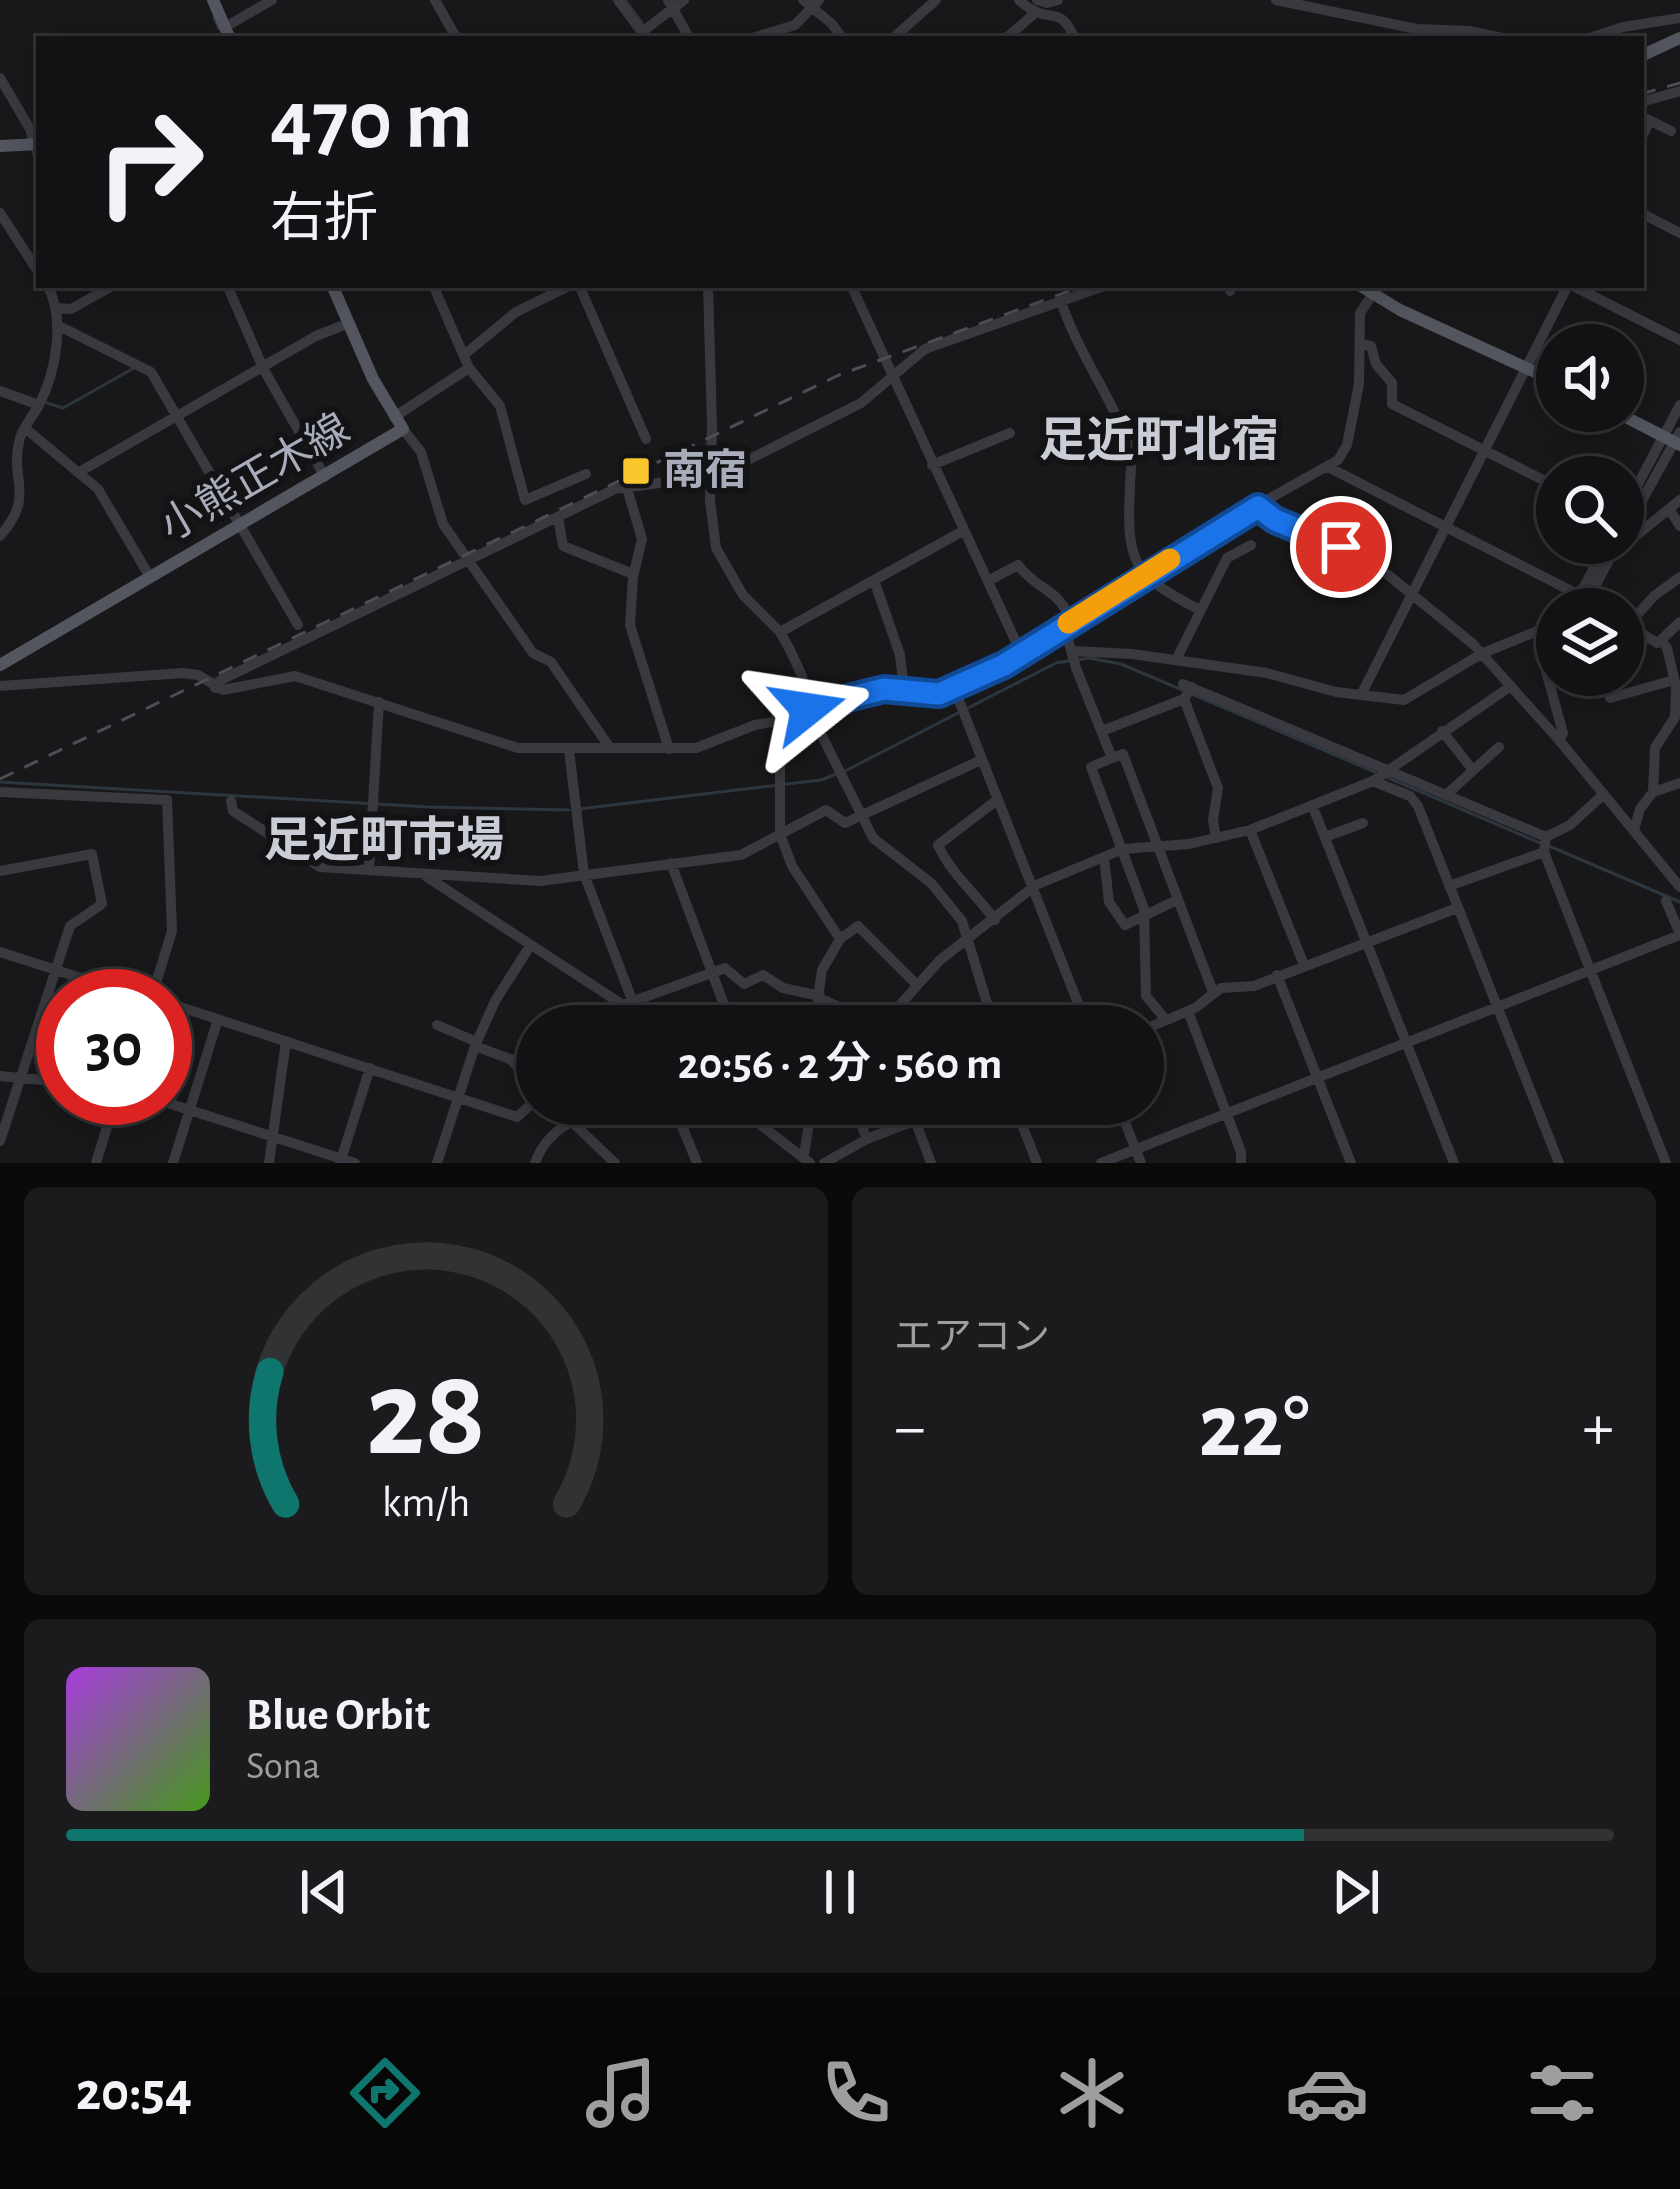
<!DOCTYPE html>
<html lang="ja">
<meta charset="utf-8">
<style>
:root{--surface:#121214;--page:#1b1b1d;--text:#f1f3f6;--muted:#9c9ea0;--line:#313234;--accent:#0f766e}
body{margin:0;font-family:"Alegreya Sans","Noto Sans JP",sans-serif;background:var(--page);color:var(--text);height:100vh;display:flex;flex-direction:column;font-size:45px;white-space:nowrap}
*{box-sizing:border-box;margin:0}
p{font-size:39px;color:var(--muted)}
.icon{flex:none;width:66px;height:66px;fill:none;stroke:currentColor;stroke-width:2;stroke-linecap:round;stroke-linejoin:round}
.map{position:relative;height:1163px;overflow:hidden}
.details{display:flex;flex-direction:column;gap:24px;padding:24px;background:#0a0a0b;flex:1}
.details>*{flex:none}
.banner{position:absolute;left:36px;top:36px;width:1608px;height:252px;border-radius:0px;box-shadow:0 6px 30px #0003,0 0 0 3px var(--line);background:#121214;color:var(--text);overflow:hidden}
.controls{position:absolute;left:1536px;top:324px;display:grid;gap:24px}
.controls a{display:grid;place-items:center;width:108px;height:108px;border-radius:50%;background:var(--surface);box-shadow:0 6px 30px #0003,0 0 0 3px var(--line);font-size:60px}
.speed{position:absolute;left:36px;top:969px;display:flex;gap:24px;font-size:60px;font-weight:700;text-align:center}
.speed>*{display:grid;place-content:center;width:156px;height:156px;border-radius:50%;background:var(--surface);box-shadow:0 6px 30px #0003,0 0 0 3px var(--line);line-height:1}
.speed .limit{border:18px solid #d22;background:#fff;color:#111}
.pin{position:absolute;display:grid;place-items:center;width:102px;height:102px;color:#fff;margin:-51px;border:6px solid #fff;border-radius:50%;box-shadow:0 3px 12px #0007}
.me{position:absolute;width:132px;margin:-66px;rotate:75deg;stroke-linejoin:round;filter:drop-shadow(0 0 9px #0008)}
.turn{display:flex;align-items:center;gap:42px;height:252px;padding:0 36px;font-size:54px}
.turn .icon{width:156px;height:156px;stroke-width:2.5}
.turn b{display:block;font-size:84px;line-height:102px}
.big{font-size:90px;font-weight:600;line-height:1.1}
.details .card{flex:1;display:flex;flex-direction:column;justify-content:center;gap:18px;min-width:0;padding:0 42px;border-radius:18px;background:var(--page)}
.details .dial{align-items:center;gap:0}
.dial svg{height:312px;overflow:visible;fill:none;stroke:var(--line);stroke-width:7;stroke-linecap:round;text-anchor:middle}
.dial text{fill:var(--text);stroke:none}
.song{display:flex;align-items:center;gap:36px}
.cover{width:144px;height:144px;border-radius:18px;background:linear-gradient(135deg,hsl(280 70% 55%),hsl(100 70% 35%))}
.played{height:12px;border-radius:6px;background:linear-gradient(90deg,var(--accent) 80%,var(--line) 80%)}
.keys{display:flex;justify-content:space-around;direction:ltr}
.heat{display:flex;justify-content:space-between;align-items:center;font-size:66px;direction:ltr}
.details .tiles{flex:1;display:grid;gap:24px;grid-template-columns:1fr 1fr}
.card:last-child{grid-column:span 2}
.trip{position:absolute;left:516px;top:1005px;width:648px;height:120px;border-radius:60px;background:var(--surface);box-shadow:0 6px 30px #0003,0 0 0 3px var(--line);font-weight:600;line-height:120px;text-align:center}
.menu{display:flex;height:192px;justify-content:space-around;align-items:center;background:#070708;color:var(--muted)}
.menu .icon{width:84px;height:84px}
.menu .active{color:var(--accent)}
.menu b{font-size:54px;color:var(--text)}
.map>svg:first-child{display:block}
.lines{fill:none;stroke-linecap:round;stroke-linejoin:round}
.stream{stroke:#2d363f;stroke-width:3}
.minor{stroke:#39393f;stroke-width:10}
.major{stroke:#54565f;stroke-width:12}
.rail{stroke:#4c4d55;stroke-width:3;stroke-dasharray:15 12;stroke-linecap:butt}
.route-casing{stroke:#114b97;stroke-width:30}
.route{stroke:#1a73e8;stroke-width:21}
.slow{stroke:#f59e0b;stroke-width:21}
.poi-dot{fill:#fcc62e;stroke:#131315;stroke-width:4.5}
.labels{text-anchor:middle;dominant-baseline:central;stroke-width:12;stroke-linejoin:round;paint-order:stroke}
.poi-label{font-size:42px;font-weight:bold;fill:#a9adbb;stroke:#131315;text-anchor:start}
.street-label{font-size:42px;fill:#a9adbb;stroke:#131315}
.quarter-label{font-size:48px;font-weight:bold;fill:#cbcdd6;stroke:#131315}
</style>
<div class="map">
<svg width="1680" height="1163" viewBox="0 0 1680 1163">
<rect width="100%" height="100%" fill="#18181a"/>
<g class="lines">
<path class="stream" d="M 625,0 L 642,23
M 214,18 L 219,29
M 47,403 L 63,408 L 134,368
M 1077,660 L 1089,658 L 1121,664 L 1375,772
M 968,708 L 1056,663 L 1068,661
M 845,771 L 960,712
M 1384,776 L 1540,843
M 0,782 L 428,807 L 569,810
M 579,809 L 821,780 L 836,774
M 1549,846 L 1680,902"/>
<path class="minor" d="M 435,0 L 457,39
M 618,0 L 647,39
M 668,0 L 690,39
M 803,0 L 832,24 L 843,39
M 1019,0 C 1050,29 1058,0 1075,39
M 1037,0 L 1047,3 L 1058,0
M 1276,0 L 1417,29 L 1469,31 L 1507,39
M 225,27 L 272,0
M 642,32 L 684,0
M 749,39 L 795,25 L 819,0
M 892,39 L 936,0
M 1005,39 L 1034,14
M 1587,39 L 1623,27 L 1680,18
M 0,78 L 30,129 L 39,159
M 1641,102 L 1680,91
M 1641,116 L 1671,131
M 1641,139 L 1650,120
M 0,213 L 39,273
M 1641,213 L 1680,233
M 227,285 L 264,370 L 325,477
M 433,285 L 469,368 L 500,406 L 525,500 L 586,474
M 579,285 L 646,439
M 708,285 L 712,426 L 710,501 L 716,548 L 743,595 L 780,632 L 790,650 L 802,676 L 808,708 L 873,838 L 931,883 L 962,921 L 994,1026
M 851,285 L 1021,653
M 1228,285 L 1230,291
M 1571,285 L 1680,340
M 1061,301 C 1077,351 1109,393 1128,442 C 1134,459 1130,471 1130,487 C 1126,564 1133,575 1200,610
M 58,308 L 71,309 L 114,285
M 57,325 L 151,372 L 298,625
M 1360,343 L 1371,346 L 1376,364 L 1392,383 L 1392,404 L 1557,487
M 465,354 L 516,312 L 571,285
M 0,391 L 39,405
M 394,417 L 469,368
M 25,428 L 98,489 L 150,577
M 403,429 L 421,452 L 443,524 L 533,653 L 551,662 L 610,748
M 932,465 L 1010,433
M 1328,467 L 1579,595
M 81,471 L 316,336 L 349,323
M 626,485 L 642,539 L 633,577 L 630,625 L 669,749
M 1258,507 L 1275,520 L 1341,547 L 1387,574 L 1473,644 L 1559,740 L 1680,887
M 1669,509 L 1680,526
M 1623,512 L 1680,405
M 558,517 L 563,546 L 633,574
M 1623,535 L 1680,432
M 0,536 C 37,494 8,480 20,438 C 24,426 33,416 39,405 C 56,372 66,318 47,285
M 1611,556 L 1680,500
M 874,580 L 900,655 L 904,689
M 988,581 L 1018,565 C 1040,593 1055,585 1072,621
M 1572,609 L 1607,543
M 1602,609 L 1596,585 L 1613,552
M 1628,625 L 1654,596 L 1680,577
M 1064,626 L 1076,668 L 1112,758 L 1123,754 L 1213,992
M 1623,626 L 1628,625 L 1657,643 L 1661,640
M 780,632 L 963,531
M 1661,640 L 1680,622
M 1073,651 L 1132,654 L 1267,673 L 1336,692 L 1404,700 L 1483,653 L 1557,623
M 1176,660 L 1227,558 L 1251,545
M 1544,664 L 1563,733 L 1559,740
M 1183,684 L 1546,837
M 0,686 L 183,673 L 198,675 L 223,690 L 295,676 L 518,748 L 696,748 L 755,725 L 811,715 L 865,693 L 904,689 L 939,694 L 964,684 L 1004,665 L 1235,518 L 1338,460 L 1347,445 L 1359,384 L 1360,313 L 1379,285
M 1192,687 L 1184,699 L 1218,788 L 1213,820 L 1216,838
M 215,688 L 219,681 L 615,489 L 718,475 L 861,403 L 925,349 L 1107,285
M 954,688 L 1087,1026
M 1361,695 L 1568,285
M 1610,698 L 1674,680
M 780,720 L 780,834 L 792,866 L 840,939 L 858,926 L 916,984
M 1102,731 L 1184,699
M 1442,731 L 1473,770
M 569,750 L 584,874 L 642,1026
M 1112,758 L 1091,767 L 1144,909 L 1146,996 L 1166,1020
M 1373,781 L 1410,796 L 1418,806 L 1559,1163
M 0,792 L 167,800 L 172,931 L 152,996
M 1653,792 L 1680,783
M 1604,794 L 1570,825 L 1546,837 L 1544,852 L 1666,1163
M 1446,795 L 1499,747
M 231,801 L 233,811 L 320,867 L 540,881 L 741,855 L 826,810 L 845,823 L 981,760
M 1312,805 L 1454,1163
M 1250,830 L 1304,965
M 1634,830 L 1640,809 L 1653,792 L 1655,748 L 1675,717 L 1676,687 L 1667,648 L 1661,640
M 1325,837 L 1363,823
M 1104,857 L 1109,902 L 1125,925 L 1177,900
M 671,863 L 732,1026
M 369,869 L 379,702
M 0,871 L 92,854 L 102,904 L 70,926 L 0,1141
M 424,875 L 623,1005 L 725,968 L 744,984 L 763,975 L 783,988 L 820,996
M 1449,886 L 1544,852
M 1666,901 L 1680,934
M 995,920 C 976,894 951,874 938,845 L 997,800
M 0,952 L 137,996
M 1277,975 L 1351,1163
M 819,998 L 883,1026
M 165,1002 L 517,1117 L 537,1099
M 1188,1011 L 1241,1152 L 1241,1163
M 437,1025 L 477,1042
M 882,1025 L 940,960 L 1036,885 L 1123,849 L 1189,844 L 1250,830 L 1373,781 L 1511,686
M 814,1026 L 822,970 L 840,939
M 1143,1030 L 1195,1008 L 1221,988 L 1254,986 L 1457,908
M 475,1046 L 510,1059 L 537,1087
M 0,1076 L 63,1082
M 152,1098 L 355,1163
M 553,1104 L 615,1163
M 673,1104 L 697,1163
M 759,1104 L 762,1126 L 810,1163
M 853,1104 L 867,1139
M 1014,1104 L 1037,1163
M 1118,1104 L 1141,1163
M 915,1120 L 931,1163
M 804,1155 L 812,1104
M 96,1163 L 116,1098
M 173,1163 L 218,1019
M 269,1163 L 286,1041
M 340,1163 L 370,1068
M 437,1163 L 475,1046 L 495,1001 L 530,946
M 535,1163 C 547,1128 580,1116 613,1104
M 824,1163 L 867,1139 L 957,1104
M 1101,1163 L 1680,935"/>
<path class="major" d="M 213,0 L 230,39
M 1641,56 L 1680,38
M 0,146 L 39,144
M 1359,285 L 1400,310 L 1557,382
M 1614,411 L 1680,445
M 0,665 L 403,429 L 373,379 L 332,285"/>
<path class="rail" d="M 1641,94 L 1680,83
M 0,779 L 839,375 L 1086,285"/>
</g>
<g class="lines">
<defs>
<path id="route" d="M 808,709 L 812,715 L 848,698 L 884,689 L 939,694 L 1004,665 L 1258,507 L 1275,520 L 1341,547"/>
</defs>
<use href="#route" class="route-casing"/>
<use href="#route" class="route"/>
<path class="slow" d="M 1068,623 L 1170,559"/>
</g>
<rect class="poi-dot" x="621" y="456" width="30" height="30" rx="6"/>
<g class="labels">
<g class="poi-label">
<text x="663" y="471">南宿</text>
</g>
<g class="street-label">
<text transform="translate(255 478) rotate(-30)">小熊正木線</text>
</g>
<g class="quarter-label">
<text x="1159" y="442">足近町北宿</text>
<text x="384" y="842">足近町市場</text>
</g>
</g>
</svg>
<div class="controls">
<a><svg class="icon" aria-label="sound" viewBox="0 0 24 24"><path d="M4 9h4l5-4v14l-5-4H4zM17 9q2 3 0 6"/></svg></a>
<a><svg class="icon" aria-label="search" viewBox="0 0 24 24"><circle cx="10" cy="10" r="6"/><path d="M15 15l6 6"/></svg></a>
<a><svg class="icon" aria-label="layers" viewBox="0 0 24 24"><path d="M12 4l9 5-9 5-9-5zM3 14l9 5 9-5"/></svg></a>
</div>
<div class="speed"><div class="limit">30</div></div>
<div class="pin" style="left:1341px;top:547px;background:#d93025"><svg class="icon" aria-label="arrive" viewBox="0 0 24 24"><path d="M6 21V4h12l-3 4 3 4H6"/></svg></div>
<svg class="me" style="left:808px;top:709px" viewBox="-20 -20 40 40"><path d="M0-17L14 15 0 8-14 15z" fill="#1a73e8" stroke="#fff" stroke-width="4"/></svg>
<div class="trip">20:56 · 2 分 · 560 m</div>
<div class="banner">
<div class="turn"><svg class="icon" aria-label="right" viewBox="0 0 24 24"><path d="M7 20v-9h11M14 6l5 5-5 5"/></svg><div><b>470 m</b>右折</div></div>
</div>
</div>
<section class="details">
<div class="tiles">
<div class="card dial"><svg viewBox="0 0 100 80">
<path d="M14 69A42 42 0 1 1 86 69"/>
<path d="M14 69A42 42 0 0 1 10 35" stroke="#0f766e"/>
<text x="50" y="56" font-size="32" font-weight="700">28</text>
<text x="50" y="72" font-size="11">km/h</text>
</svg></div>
<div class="card"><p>エアコン</p>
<div class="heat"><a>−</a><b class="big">22°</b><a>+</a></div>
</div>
<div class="card">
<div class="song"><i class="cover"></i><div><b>Blue Orbit</b><p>Sona</p></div></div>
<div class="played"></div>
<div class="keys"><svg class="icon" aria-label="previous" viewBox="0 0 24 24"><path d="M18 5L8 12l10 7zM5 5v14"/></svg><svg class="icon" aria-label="pause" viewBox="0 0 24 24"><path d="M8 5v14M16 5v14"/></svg><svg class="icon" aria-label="next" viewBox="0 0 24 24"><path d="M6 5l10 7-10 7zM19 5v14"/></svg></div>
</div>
</div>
</section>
<nav class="menu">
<b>20:54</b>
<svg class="icon active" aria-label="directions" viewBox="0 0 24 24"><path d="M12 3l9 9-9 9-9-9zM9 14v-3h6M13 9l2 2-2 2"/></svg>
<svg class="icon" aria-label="music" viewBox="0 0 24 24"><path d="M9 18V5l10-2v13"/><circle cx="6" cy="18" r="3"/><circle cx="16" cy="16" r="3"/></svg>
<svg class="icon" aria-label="phone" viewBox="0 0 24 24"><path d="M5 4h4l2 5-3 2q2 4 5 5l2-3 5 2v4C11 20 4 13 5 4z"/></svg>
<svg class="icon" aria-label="climate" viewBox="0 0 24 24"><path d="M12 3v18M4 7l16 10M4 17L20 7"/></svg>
<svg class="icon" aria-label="car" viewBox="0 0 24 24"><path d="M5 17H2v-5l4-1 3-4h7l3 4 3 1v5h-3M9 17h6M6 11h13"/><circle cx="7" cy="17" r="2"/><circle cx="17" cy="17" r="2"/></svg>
<svg class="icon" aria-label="filters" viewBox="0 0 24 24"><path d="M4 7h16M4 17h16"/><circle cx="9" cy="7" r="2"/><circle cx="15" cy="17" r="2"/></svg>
</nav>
